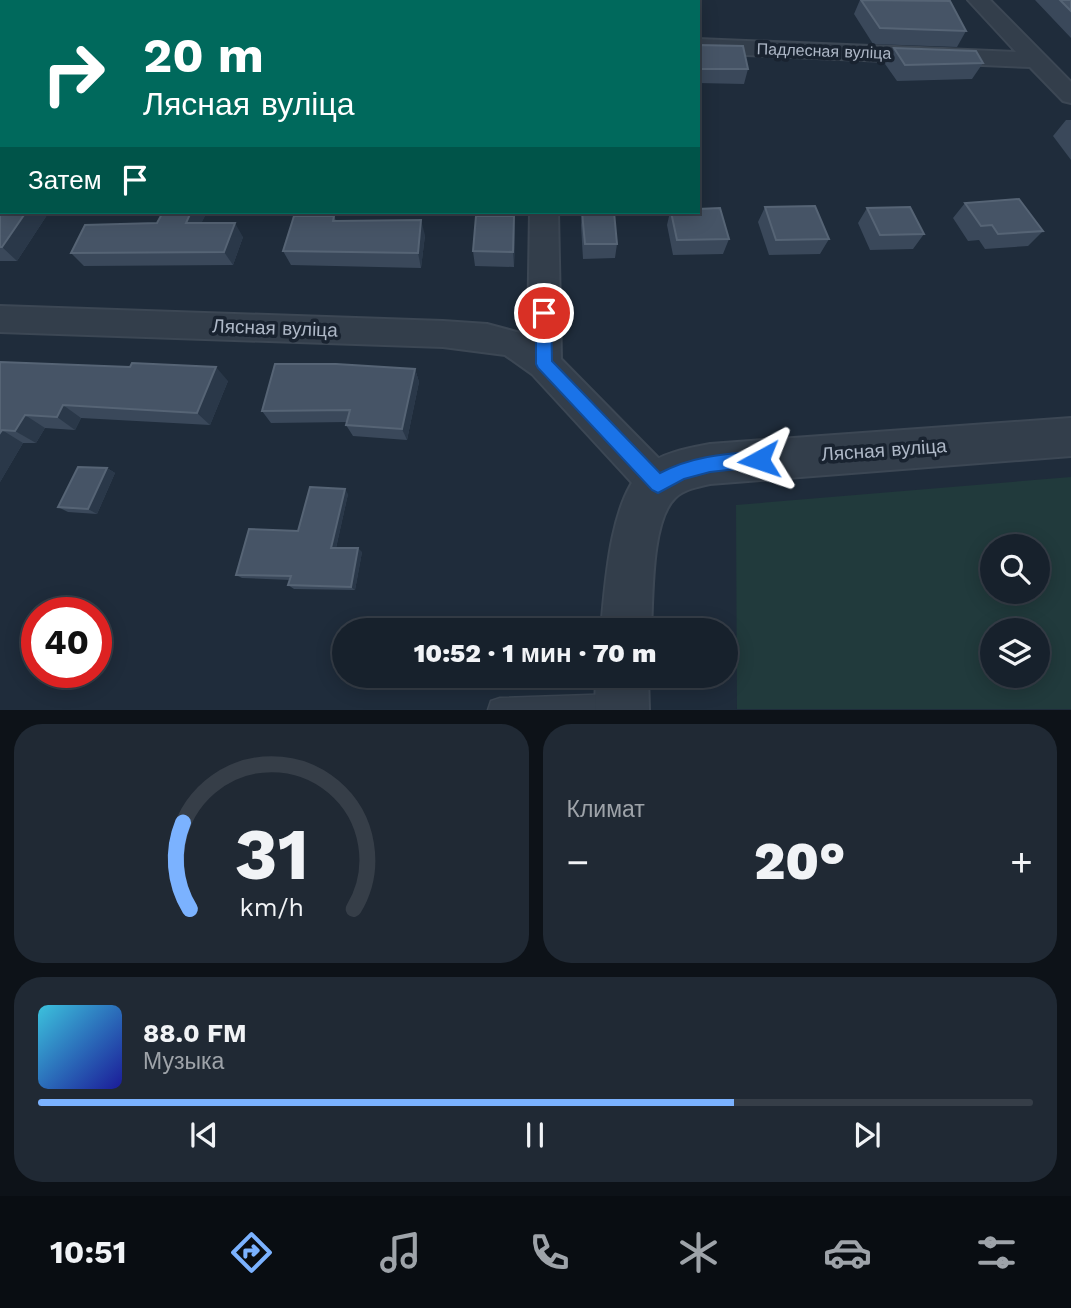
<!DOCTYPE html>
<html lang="ru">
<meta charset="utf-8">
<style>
:root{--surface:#17212c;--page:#202934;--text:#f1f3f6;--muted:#9ea3a9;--line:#363e48;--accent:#7bb2ff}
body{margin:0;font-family:"Work Sans",sans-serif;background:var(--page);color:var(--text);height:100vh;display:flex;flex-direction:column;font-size:26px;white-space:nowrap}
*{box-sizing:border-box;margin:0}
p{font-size:23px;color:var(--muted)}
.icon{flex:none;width:38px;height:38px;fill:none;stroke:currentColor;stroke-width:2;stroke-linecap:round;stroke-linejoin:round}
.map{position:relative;height:710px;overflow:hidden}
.details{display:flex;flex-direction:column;gap:14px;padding:14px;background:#0d1218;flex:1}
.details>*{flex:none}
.top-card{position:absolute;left:0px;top:0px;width:700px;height:214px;box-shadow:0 4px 18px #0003,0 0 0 2px var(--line);background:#00695c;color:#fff;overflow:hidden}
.tools{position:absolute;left:980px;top:534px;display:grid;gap:14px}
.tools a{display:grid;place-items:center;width:70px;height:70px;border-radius:50%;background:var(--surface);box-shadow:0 4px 18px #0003,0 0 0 2px var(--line);font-size:35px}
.speed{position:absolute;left:21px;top:597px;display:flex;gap:14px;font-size:35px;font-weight:700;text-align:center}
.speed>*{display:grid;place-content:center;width:91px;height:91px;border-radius:50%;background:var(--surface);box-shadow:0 4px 18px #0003,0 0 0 2px var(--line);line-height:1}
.speed .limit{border:10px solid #d22;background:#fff;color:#111}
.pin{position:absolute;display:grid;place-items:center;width:60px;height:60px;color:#fff;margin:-30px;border:4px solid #fff;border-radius:50%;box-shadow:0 2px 7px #0007}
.me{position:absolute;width:77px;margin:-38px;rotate:265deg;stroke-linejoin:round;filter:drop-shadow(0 0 5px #0008)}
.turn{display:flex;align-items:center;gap:24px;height:147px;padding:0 28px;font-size:32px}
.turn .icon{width:91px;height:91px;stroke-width:2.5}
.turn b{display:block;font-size:49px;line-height:60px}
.then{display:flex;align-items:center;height:66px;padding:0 28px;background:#0003;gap:14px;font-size:26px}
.big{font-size:52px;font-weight:800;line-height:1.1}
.details .tile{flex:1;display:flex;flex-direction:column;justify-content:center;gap:10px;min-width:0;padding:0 24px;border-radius:28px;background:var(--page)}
.details .dial{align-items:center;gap:0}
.dial svg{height:182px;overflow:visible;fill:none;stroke:var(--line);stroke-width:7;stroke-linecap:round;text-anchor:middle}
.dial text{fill:var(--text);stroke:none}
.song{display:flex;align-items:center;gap:21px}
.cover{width:84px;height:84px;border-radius:10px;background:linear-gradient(135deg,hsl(190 70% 55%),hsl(240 70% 35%))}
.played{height:7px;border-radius:4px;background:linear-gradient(90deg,var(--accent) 70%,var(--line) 70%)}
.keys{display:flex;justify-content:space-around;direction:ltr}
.heat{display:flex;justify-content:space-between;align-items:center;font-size:38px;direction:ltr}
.details .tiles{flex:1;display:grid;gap:14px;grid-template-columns:1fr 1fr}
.tile:last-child{grid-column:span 2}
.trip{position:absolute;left:332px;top:618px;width:406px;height:70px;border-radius:35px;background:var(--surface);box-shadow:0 4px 18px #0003,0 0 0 2px var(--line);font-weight:800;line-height:70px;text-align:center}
.tab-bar{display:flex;height:112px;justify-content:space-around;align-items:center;background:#090d12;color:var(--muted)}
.tab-bar .icon{width:49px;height:49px}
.tab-bar .active{color:var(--accent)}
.tab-bar b{font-size:32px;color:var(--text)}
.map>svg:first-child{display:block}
.green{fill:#213a3c;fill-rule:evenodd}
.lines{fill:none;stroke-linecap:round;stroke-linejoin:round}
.service-casing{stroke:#3c4754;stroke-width:3}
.minor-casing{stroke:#3c4754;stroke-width:4}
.tertiary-casing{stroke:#3c4754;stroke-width:4}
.service{fill:#333e4b;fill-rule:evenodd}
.minor{fill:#333e4b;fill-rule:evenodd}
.tertiary{fill:#333e4b;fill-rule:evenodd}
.wall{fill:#3a485a}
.shaded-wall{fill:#2a3849}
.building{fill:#465466;stroke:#566475;stroke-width:2}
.route{fill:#1a73e8;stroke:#114b97;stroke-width:2}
.labels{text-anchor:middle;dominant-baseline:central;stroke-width:7;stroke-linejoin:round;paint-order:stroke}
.far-street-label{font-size:16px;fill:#aeb8c7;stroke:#192330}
.street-label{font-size:19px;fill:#aeb8c7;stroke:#192330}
</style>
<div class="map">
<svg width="1071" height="710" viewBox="0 0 1071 710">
<rect width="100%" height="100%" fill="#1f2c3b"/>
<path class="green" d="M 1071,477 L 1071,709 L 737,709 L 736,505 ZM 992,546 L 1038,546 L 1038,592 L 992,592 ZM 992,630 L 1038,630 L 1038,676 L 992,676 Z"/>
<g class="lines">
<defs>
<path id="service" d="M 619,694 L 628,697 L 630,710 L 488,710 L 491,701 L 500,698 Z"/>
<path id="minor" d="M 173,0 L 193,0 L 172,2 Z
M 968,0 L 990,0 L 1071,82 L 1071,103 L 1063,101 L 1030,67 L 698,53 L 698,39 L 1016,52 Z
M 530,212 L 558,212 L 561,359 L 671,471 L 677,484 L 671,497 L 658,502 L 645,497 L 532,374 L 505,355 L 443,347 L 0,332 L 0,306 L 443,321 L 487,324 L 528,335 Z"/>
<path id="tertiary" d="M 1071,418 L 1071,456 L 710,484 C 698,487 684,489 675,498 C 651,521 653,597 651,630 L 601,630 C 605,587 610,498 644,468 C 660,453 689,448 710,444 Z
M 596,676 L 648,676 L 649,710 L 595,710 Z"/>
</defs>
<use href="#service" class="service-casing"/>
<use href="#minor" class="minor-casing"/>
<use href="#tertiary" class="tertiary-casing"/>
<use href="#service" class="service"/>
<use href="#minor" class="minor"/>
<use href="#tertiary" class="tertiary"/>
</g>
<path class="wall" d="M 0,0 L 2,2 L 2,43 L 0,45 Z
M 860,0 L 920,0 L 966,31 L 957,47 L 873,44 L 854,14 Z
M 1035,0 L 1071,0 L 1071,38 Z
M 698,45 L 748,69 L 744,84 L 698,83 Z
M 894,48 L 983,63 L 972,79 L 897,81 L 885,64 Z
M 1066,120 L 1071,120 L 1071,160 L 1053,136 Z
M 0,199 L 2,212 L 49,212 L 17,261 L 0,261 Z
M 965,203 L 1043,231 L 1028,246 L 985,249 L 979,240 L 968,241 L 953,218 Z
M 765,207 L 829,239 L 820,254 L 769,255 L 758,222 Z
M 867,208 L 924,234 L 913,249 L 870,250 L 858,223 Z
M 163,212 L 207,212 L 201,223 L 243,237 L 233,265 L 84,266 L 71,253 L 157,223 Z
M 582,212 L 617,244 L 615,258 L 583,259 L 581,225 Z
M 670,212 L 698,212 L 729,239 L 723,254 L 673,255 L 667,225 Z
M 334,216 L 336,221 L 425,235 L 421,268 L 291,265 L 283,251 Z
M 515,231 L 514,267 L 475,266 L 473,251 Z
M 0,362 L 228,381 L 210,425 L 81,418 L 75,430 L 45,428 L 36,443 L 23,443 L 0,482 Z
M 415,369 L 419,382 L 407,440 L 353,436 L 346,425 L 347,422 L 271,423 L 262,411 Z
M 107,468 L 115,473 L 97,514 L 68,512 L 58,507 Z
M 348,494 L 336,548 L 362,552 L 355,590 L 294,589 L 288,585 L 290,580 L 242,578 L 236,575 L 298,531 Z"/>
<path class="shaded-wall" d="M 147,0 L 166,0 L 165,2 L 145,2 Z
M 26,212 L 49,212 L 17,261 L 2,247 Z
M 191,212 L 207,212 L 195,236 L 186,223 Z
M 514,216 L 515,231 L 514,267 L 513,252 Z
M 421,220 L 425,235 L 421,268 L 418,253 Z
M 235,223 L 243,237 L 233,265 L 224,252 Z
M 216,367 L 228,381 L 210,425 L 197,413 Z
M 415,369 L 419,382 L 407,440 L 402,429 Z
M 63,405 L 81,418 L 75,430 L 57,417 Z
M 25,415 L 45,428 L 36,443 L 15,431 Z
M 2,430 L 23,443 L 0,482 L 0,433 Z
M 107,468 L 115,473 L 97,514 L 88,509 Z
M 345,489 L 348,494 L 335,552 L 331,548 Z
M 358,548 L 362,552 L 355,590 L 351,587 Z"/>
<path class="building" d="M 0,0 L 147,0 L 145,2 L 2,2 L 2,27 L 0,27 Z
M 302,0 L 344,0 L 343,2 L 301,2 Z
M 501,0 L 527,0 L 527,2 L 500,2 Z
M 623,0 L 661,0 L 661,2 L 623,2 Z
M 861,0 L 950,1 L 966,31 L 880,28 Z
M 1060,0 L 1071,0 L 1071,11 Z
M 698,45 L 743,46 L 748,69 L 698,69 Z
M 894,48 L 976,51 L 983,63 L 905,65 Z
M 2,196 L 2,212 L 26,212 L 2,247 L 0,247 L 0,199 Z
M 1019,199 L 1043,231 L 998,234 L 992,225 L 981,226 L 965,203 Z
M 815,206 L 829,239 L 776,240 L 765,207 Z
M 910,207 L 924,234 L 880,235 L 867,208 Z
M 720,208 L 729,239 L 677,240 L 671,212 L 698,212 L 698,209 Z
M 163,212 L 191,212 L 186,223 L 235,223 L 224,252 L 71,253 L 85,225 L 157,223 Z
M 582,212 L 614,212 L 617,244 L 585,244 Z
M 294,216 L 334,216 L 333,221 L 421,220 L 418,253 L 283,251 Z
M 476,216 L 514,216 L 513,252 L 473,251 Z
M 0,362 L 130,367 L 132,363 L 216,367 L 197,413 L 63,405 L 57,417 L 25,415 L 15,431 L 2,430 L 0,433 Z
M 275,364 L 336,364 L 415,369 L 402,429 L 346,425 L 350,410 L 262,411 Z
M 78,467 L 107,468 L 88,509 L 58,507 Z
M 310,487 L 345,489 L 331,548 L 358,548 L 351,587 L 288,585 L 291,576 L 236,575 L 249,529 L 298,531 Z"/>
<path class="route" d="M 544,307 L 551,313 L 552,361 L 660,473 C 692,456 724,454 759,451 L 765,454 L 768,460 L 765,466 L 710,472 L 684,479 L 658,493 L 652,490 L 538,368 L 536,364 L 536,313 Z"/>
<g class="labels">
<g class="far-street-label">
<text transform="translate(824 51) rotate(2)">Падлесная вуліца</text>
</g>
<g class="street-label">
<text transform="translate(275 328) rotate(2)">Лясная вуліца</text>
<text transform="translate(884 450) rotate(-4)">Лясная вуліца</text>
</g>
</g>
</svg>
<div class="tools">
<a><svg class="icon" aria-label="search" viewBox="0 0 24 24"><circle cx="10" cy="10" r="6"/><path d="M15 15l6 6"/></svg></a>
<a><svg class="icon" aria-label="layers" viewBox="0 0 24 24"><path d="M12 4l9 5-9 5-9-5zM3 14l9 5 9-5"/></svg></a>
</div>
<div class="speed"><div class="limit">40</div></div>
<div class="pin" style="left:544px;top:313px;background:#d93025"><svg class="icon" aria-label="arrive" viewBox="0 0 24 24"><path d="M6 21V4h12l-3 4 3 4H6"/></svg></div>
<svg class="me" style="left:759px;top:460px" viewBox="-20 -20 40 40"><path d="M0-17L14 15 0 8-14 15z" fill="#1a73e8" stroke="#fff" stroke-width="4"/></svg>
<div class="trip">10:52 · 1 мин · 70 m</div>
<div class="top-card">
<div class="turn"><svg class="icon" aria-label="right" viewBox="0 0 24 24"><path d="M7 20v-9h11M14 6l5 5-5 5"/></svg><div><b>20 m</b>Лясная вуліца</div></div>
<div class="then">Затем<svg class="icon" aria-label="arrive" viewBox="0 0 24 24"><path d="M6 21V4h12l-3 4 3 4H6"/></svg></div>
</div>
</div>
<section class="details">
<div class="tiles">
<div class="tile dial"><svg viewBox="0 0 100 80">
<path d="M14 69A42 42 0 1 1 86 69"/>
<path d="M14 69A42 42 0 0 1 11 31" stroke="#7bb2ff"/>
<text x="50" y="56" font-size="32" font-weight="700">31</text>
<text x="50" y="72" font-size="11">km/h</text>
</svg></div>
<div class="tile"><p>Климат</p>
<div class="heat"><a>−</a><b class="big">20°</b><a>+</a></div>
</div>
<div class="tile">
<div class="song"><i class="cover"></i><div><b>88.0 FM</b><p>Музыка</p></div></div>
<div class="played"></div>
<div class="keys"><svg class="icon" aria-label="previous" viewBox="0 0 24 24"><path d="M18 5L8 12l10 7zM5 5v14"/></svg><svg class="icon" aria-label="pause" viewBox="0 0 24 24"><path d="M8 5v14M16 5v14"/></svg><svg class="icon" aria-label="next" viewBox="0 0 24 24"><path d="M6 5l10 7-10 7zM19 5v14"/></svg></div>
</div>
</div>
</section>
<nav class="tab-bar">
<b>10:51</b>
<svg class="icon active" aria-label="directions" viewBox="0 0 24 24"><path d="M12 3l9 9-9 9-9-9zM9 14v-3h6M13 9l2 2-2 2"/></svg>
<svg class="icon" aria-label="music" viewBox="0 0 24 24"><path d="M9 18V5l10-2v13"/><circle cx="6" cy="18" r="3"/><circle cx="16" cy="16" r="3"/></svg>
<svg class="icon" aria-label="phone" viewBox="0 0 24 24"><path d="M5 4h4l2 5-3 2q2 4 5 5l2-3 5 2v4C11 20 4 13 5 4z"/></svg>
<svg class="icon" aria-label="climate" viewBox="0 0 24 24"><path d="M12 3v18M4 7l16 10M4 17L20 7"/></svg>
<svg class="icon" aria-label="car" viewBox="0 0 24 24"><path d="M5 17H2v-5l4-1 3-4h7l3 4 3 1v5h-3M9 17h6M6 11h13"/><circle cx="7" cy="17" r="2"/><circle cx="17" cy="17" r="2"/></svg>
<svg class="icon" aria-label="filters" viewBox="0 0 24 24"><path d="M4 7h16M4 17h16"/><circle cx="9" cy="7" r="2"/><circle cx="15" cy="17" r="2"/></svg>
</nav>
